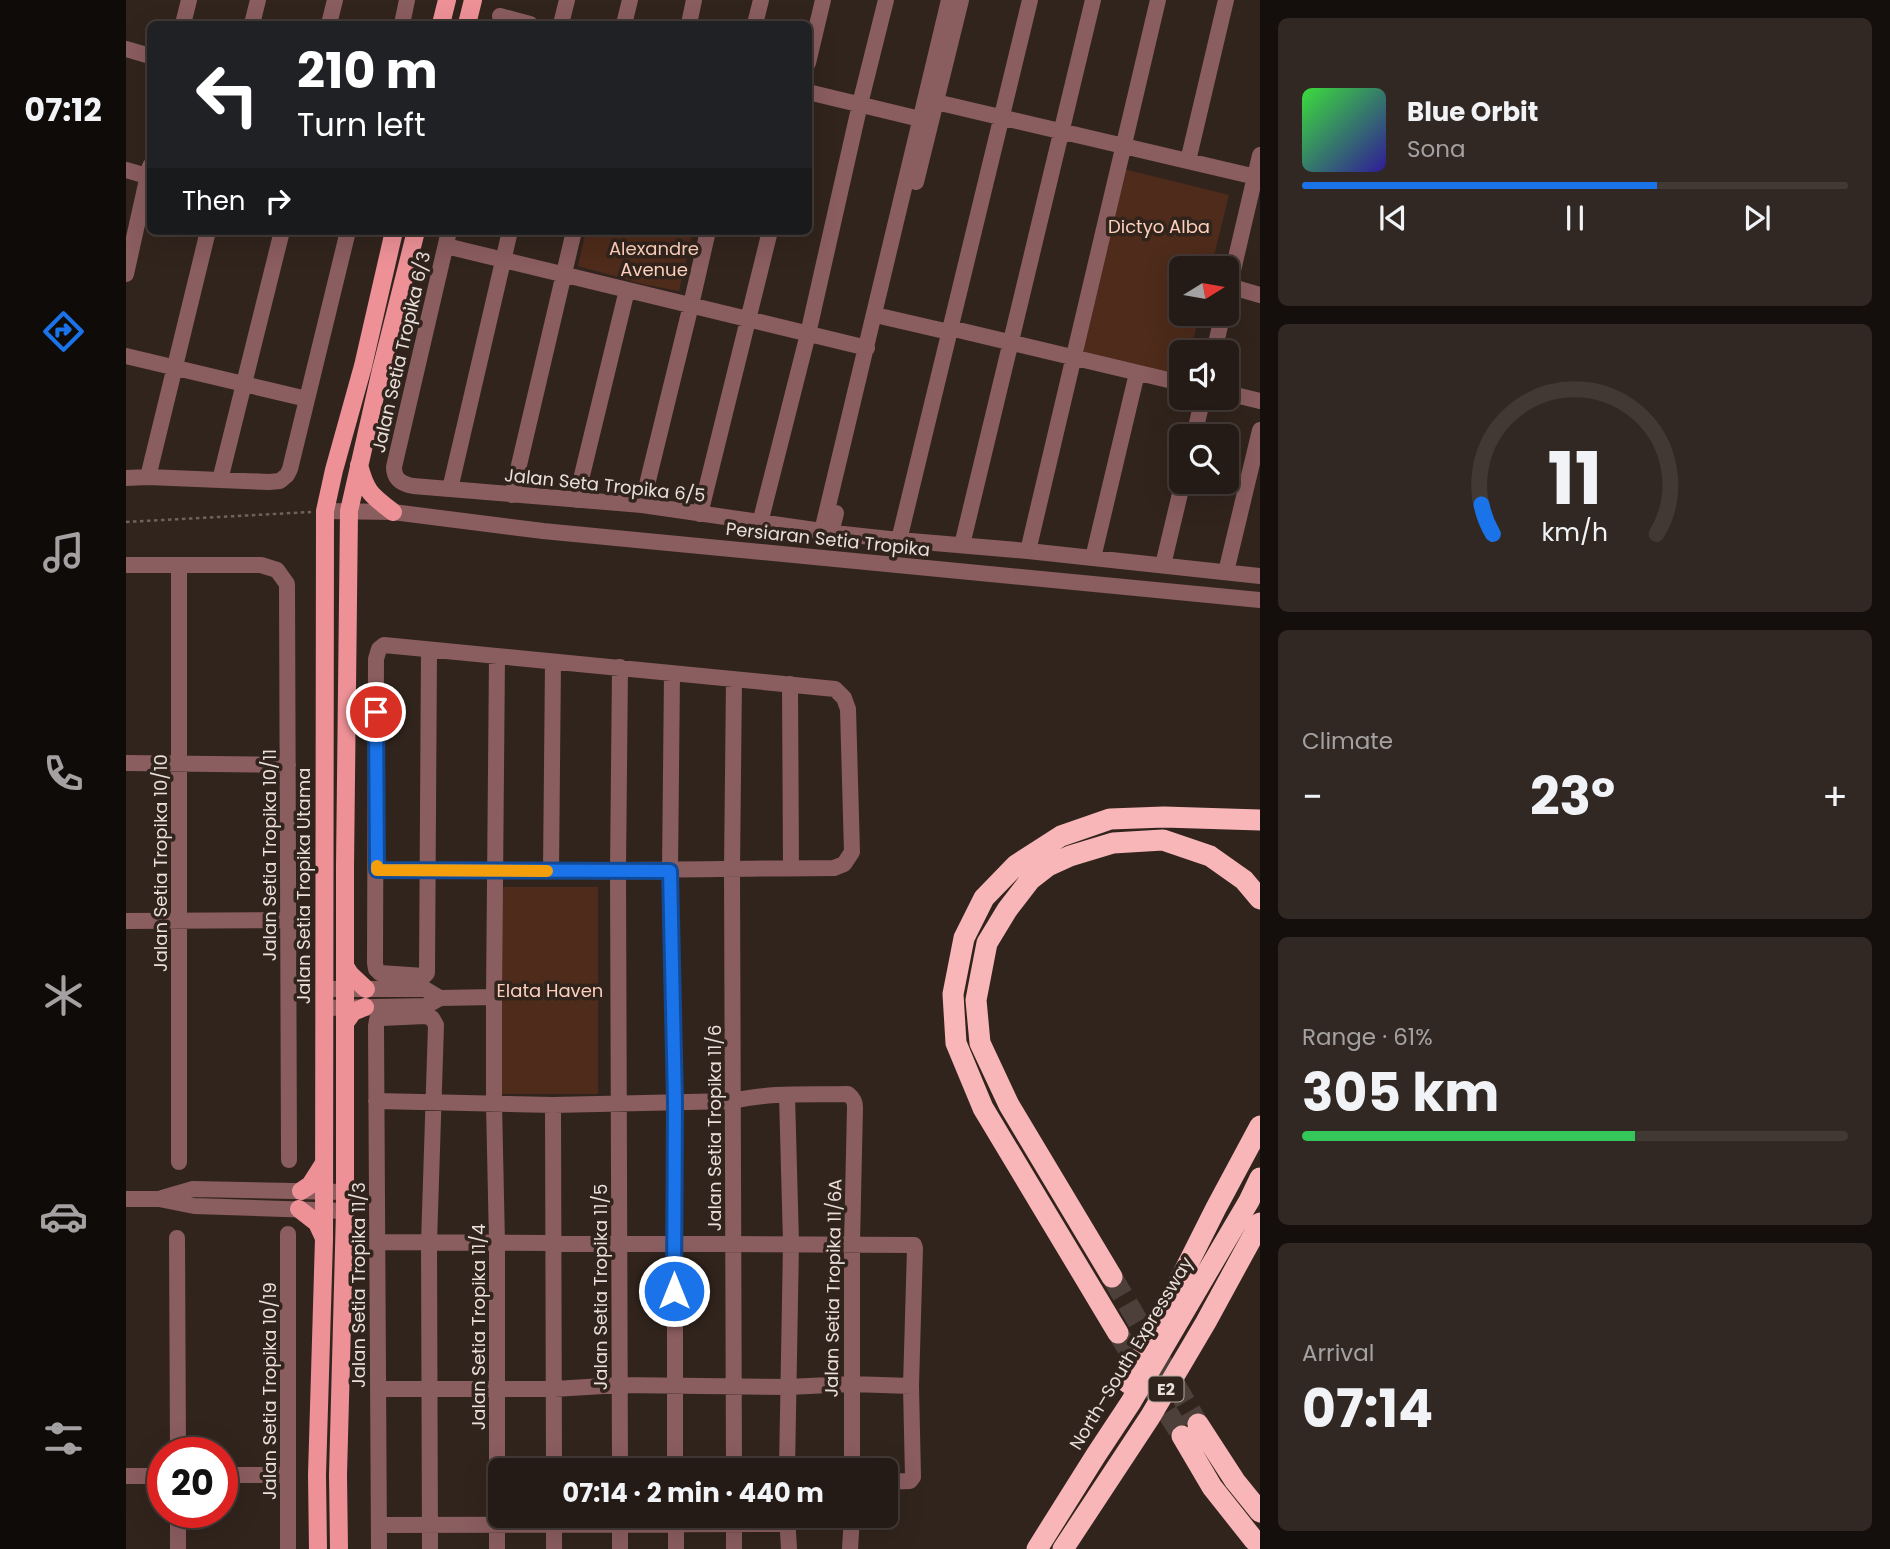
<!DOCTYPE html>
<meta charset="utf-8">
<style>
:root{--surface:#251b16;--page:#312823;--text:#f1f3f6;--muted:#a3a1a1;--line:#423935;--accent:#1a73e8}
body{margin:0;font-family:Poppins,sans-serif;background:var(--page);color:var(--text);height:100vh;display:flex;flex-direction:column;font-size:26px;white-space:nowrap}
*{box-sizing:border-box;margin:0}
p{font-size:23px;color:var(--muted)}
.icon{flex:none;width:38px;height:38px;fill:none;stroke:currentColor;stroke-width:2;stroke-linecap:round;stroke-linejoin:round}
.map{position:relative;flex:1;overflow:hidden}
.panel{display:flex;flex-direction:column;gap:18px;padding:18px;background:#140f0c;width:630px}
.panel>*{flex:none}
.hud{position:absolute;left:21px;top:21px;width:665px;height:214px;border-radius:10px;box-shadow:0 7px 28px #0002,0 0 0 2px var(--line);background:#202124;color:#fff;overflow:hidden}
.needle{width:46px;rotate:79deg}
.tools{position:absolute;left:1043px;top:256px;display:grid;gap:14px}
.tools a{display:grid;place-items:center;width:70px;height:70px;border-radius:10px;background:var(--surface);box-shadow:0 7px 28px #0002,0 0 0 2px var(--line);font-size:35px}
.speed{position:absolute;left:21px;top:1437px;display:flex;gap:14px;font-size:35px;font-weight:700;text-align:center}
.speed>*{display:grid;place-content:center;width:91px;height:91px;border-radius:50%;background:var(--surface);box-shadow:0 7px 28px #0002,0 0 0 2px var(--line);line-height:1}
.speed .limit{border:10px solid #d22;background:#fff;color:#111}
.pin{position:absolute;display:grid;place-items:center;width:60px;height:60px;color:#fff;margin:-30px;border:4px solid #fff;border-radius:50%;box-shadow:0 2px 7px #0007}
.me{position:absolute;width:77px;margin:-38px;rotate:0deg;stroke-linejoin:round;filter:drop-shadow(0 0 5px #0008)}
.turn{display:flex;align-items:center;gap:24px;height:147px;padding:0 35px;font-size:32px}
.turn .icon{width:91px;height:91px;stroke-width:2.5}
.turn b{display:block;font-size:49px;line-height:60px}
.then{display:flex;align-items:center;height:66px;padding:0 35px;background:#0003;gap:14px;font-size:26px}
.big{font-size:52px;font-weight:700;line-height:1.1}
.panel .card{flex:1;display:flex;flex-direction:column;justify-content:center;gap:10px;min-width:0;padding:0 24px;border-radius:10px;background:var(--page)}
.panel .dial{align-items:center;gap:0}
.dial svg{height:182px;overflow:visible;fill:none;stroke:var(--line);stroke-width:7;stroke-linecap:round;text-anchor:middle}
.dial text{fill:var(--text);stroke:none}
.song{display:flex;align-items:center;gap:21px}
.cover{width:84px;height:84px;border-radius:10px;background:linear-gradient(135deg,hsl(120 70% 55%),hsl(250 70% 35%))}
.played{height:7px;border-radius:4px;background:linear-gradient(90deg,var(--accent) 65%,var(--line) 65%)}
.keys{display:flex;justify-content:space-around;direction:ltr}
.heat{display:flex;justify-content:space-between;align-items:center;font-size:38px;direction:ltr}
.charge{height:10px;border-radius:5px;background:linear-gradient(90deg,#34c759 61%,var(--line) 0)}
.trip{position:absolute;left:362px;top:1458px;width:410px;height:70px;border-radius:10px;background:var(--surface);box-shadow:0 7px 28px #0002,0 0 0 2px var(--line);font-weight:700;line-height:70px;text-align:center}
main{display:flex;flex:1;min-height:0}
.tab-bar{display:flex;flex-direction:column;width:126px;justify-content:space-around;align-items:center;background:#0f0b09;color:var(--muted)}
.tab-bar .icon{width:49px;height:49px}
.tab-bar .active{color:var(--accent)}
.tab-bar b{font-size:32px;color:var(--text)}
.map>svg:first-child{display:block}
.green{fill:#4e2b1a}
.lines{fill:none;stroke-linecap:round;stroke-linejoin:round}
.highway-tunnel{stroke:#4d403a;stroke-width:21;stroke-dasharray:21 10;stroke-linecap:butt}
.path{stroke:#6e625c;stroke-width:2.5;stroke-dasharray:3.5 3.5;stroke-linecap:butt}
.minor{stroke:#8a5d5f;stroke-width:16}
.major{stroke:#ed9197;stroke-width:18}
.highway{stroke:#f9b6b8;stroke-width:21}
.route-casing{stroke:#114b97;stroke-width:18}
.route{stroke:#1a73e8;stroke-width:12}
.slow{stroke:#f59e0b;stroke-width:12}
.labels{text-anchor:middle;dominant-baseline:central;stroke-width:7;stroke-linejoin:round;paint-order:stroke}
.shield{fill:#31241d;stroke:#b2a7a2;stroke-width:2}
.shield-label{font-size:16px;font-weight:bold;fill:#e9dfdb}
.park-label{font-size:18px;fill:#fed0bb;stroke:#31241d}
.street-label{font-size:18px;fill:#e9dfdb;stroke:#31241d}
</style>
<main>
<nav class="tab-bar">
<b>07:12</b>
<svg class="icon active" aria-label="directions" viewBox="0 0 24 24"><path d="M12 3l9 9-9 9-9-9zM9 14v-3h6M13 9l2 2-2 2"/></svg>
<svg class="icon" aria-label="music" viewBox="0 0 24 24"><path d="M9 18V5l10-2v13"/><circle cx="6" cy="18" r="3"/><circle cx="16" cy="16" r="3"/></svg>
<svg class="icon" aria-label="phone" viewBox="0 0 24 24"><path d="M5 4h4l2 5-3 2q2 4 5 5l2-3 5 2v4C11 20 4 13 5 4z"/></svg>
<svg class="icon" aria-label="climate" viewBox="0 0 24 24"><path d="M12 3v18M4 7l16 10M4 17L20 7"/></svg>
<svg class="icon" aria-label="car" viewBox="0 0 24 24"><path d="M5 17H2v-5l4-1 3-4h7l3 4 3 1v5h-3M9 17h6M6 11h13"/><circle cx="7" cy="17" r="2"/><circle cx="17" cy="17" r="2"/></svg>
<svg class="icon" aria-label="filters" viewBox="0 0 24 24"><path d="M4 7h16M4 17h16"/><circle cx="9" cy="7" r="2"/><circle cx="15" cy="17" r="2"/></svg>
</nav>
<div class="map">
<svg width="1134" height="1549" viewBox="0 0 1134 1549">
<rect width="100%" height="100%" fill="#31241d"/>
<path class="green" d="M 998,169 L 1103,195 L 1085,268 L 1055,268 L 1055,313 L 1074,313 L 1064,352 L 1055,352 L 1055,377 L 953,352 Z
M 460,231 L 567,231 L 553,291 L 516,284 L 452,266 Z
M 375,887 L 472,887 L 472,1094 L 375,1094 Z"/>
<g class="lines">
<path class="highway-tunnel" d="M 986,1277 L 1072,1424
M 992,1333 L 1056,1436"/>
<path class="path" d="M 0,522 L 185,512"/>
<path class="minor" d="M 374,16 L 404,24
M 57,24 L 63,0
M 126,24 L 132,0
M 203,24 L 209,0
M 276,24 L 281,0
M 435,24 L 441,0
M 498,24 L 504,0
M 563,24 L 568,0
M 629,24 L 635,0
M 0,49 L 24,56
M 682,63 L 697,0
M 682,92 L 794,119
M 810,102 L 1134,178
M 1062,161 L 1100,0
M 0,170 L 24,177
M 790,182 L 835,0
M 323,231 L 268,467 C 268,480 276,484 287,486 L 516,505 L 696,531 L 823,0
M 320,246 L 741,348
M 0,274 L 24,166
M 1103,286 L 1134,295
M 1101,296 L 1134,155
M 758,317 L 823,332
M 824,328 L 1055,383
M 1088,352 L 1097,313
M 0,356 L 181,399
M 1101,393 L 1134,401
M 1068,436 L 1077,397
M 22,477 L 82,231
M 0,478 L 22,477 L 143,482 L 154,481 L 161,475 L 164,469 L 222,231
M 94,480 L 156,231
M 324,489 L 384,231
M 386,495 L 448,231
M 450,500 L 501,290
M 516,505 L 565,305 L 582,231
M 199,511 L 267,512 L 417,531 L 1134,600
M 710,513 L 706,529 L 708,533 L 773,540 L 902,551 L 1134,576
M 574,514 L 644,231
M 634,523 L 682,334 L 734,104 L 760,0
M 773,540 L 904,0
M 836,545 L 967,0
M 902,551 L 1032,0
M 967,558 L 1011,373
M 0,565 L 135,565 L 151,570 L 161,584 L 163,1160
M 53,565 L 53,1162
M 1037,565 L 1057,481
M 1100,572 L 1134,430
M 371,656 L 368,997 L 368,1104 L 371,1243 L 371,1549
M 546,674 L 544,871 L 549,1103 L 549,1470
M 664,684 L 665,868
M 0,763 L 162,765
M 251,870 C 403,872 556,869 708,868 L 718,864 L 726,852 L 722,709 L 718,698 L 709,689 L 258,645 L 253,649 L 250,659 L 249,963 L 250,969 L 254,973 L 298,976 L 301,973 L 303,650
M 425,871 L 427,662
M 0,921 L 162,920
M 198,989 L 299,989 L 314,998
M 198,1008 L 300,1006 L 314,998 L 368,997
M 661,1095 L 665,1243 L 661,1470
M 250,1101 L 427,1105 L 607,1101 C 644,1092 684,1095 722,1094 C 727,1098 729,1101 729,1107 L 726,1243 L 726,1470
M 427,1105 L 428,1470
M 36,1198 L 67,1189 L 219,1192
M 0,1199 L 33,1199 L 68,1206 L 219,1211
M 51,1238 L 52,1452
M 252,1242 L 788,1245 L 789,1248 L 785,1386 L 787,1477 L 784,1481 L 760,1482
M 252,1389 L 428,1389 L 494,1385 L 662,1387 L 725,1384 L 785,1386
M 494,1470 L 492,870 L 494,667
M 608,1470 L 606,870 L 608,679
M 96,1475 L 162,1475
M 0,1476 L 37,1476
M 428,1516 L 428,1549
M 494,1516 L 494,1549
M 550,1516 L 550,1549
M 608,1516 L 608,1549
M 661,1516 L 663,1549
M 253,1525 L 661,1524
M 52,1549 L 52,1512
M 162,1549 L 162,1234
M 253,1549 L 250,1026 L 251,1020 L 256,1018 L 299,1016 L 306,1018 L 310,1025 L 303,1243 L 304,1549
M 724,1549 L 726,1516"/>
<path class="major" d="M 315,24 L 321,0
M 341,24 L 347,0
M 233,465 C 240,492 245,495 267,512
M 219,966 L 224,974 L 240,989
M 219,1023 L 227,1012 L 239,1007
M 175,1191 L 184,1185 L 198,1163
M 173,1209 L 191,1223 L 197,1236
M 192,1549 L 191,1475 L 198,1239 L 199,511 L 208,470 L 237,366 L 268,231
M 213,1549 L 212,1475 L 219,1211 L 219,867 L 223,511 L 255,370 L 290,231"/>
<path class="highway" d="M 986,1277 L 883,1105 L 854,1043 L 850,1000 L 861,943 L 881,910 L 904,880 L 922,866 L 944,856 L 987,843 L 1037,840 L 1084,856 L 1118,880 L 1134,899
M 992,1333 L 857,1108 L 830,1043 L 827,994 L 838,938 L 858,898 L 890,865 L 935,836 L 984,819 L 1038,817 L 1134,820
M 1002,1383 L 1090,1208 L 1134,1126
M 1072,1424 L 1109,1481 L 1134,1512
M 1056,1436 L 1086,1487 L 1128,1540 L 1134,1545
M 911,1549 L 970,1455 L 1005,1402 L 1123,1201 L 1134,1178
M 937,1549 L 1024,1417 L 1080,1322 L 1134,1223"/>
</g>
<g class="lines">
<defs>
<path id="route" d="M 250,712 L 251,870 L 544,871 L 549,1102 L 548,1291"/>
</defs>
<use href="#route" class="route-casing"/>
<use href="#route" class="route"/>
<path class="slow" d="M 251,866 L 251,870 L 421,871"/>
</g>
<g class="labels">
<rect class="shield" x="1022.5" y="1376.5" width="35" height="25" rx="5"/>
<g class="shield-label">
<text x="1040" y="1389">E2</text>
</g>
<g class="park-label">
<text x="1033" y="226">Dictyo Alba</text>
<text x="528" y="248">Alexandre<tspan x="528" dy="21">Avenue</tspan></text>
<text x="424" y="990">Elata Haven</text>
</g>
<g class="street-label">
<text transform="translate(275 352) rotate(-77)">Jalan Setia Tropika 6/3</text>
<text transform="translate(479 485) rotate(6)">Jalan Seta Tropika 6/5</text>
<text transform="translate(702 539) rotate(6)">Persiaran Setia Tropika</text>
<text transform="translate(143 855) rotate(-90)">Jalan Setia Tropika 10/11</text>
<text transform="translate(34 863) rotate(-90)">Jalan Setia Tropika 10/10</text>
<text transform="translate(177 886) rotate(-90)">Jalan Setia Tropika Utama</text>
<text transform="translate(588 1128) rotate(-90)">Jalan Setia Tropika 11/6</text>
<text transform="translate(232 1285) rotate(-90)">Jalan Setia Tropika 11/3</text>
<text transform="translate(474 1287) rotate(-90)">Jalan Setia Tropika 11/5</text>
<text transform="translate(707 1288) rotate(-89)">Jalan Setia Tropika 11/6A</text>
<text transform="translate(352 1327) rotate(-90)">Jalan Setia Tropika 11/4</text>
<text transform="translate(1005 1353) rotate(-59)">North–South Expressway</text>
<text transform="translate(143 1391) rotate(-90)">Jalan Setia Tropika 10/19</text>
</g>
</g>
</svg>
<div class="tools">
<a><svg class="needle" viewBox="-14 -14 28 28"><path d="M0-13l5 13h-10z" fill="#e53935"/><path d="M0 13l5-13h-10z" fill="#a3a1a1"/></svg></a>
<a><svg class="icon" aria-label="sound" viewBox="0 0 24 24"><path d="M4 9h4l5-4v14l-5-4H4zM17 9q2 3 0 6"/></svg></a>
<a><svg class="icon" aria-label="search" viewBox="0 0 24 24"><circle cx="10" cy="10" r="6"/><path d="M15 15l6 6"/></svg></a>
</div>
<div class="speed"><div class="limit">20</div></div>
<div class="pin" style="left:250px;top:712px;background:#d93025"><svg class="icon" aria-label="arrive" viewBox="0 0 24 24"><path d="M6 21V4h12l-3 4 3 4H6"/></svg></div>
<svg class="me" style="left:548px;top:1291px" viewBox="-20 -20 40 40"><circle r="17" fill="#1a73e8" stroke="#fff" stroke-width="3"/><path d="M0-11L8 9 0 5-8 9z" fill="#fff"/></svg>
<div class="trip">07:14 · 2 min · 440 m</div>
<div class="hud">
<div class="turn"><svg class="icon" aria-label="left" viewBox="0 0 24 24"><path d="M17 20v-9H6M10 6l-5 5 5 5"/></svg><div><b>210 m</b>Turn left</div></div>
<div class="then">Then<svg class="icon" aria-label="right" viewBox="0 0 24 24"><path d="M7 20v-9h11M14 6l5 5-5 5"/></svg></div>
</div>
</div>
<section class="panel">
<div class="card">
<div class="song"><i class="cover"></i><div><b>Blue Orbit</b><p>Sona</p></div></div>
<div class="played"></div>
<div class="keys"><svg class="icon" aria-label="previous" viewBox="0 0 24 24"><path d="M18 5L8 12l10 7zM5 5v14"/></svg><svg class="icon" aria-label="pause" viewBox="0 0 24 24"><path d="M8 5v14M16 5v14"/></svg><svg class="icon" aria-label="next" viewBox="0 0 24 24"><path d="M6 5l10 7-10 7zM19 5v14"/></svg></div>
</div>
<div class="card dial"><svg viewBox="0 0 100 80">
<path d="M14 69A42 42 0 1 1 86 69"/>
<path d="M14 69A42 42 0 0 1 9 56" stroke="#1a73e8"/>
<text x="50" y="56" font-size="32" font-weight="700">11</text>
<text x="50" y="72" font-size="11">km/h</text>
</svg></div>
<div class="card"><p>Climate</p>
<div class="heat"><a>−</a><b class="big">23°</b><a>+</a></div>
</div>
<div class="card"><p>Range · 61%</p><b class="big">305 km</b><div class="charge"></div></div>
<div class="card"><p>Arrival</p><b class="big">07:14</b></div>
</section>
</main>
